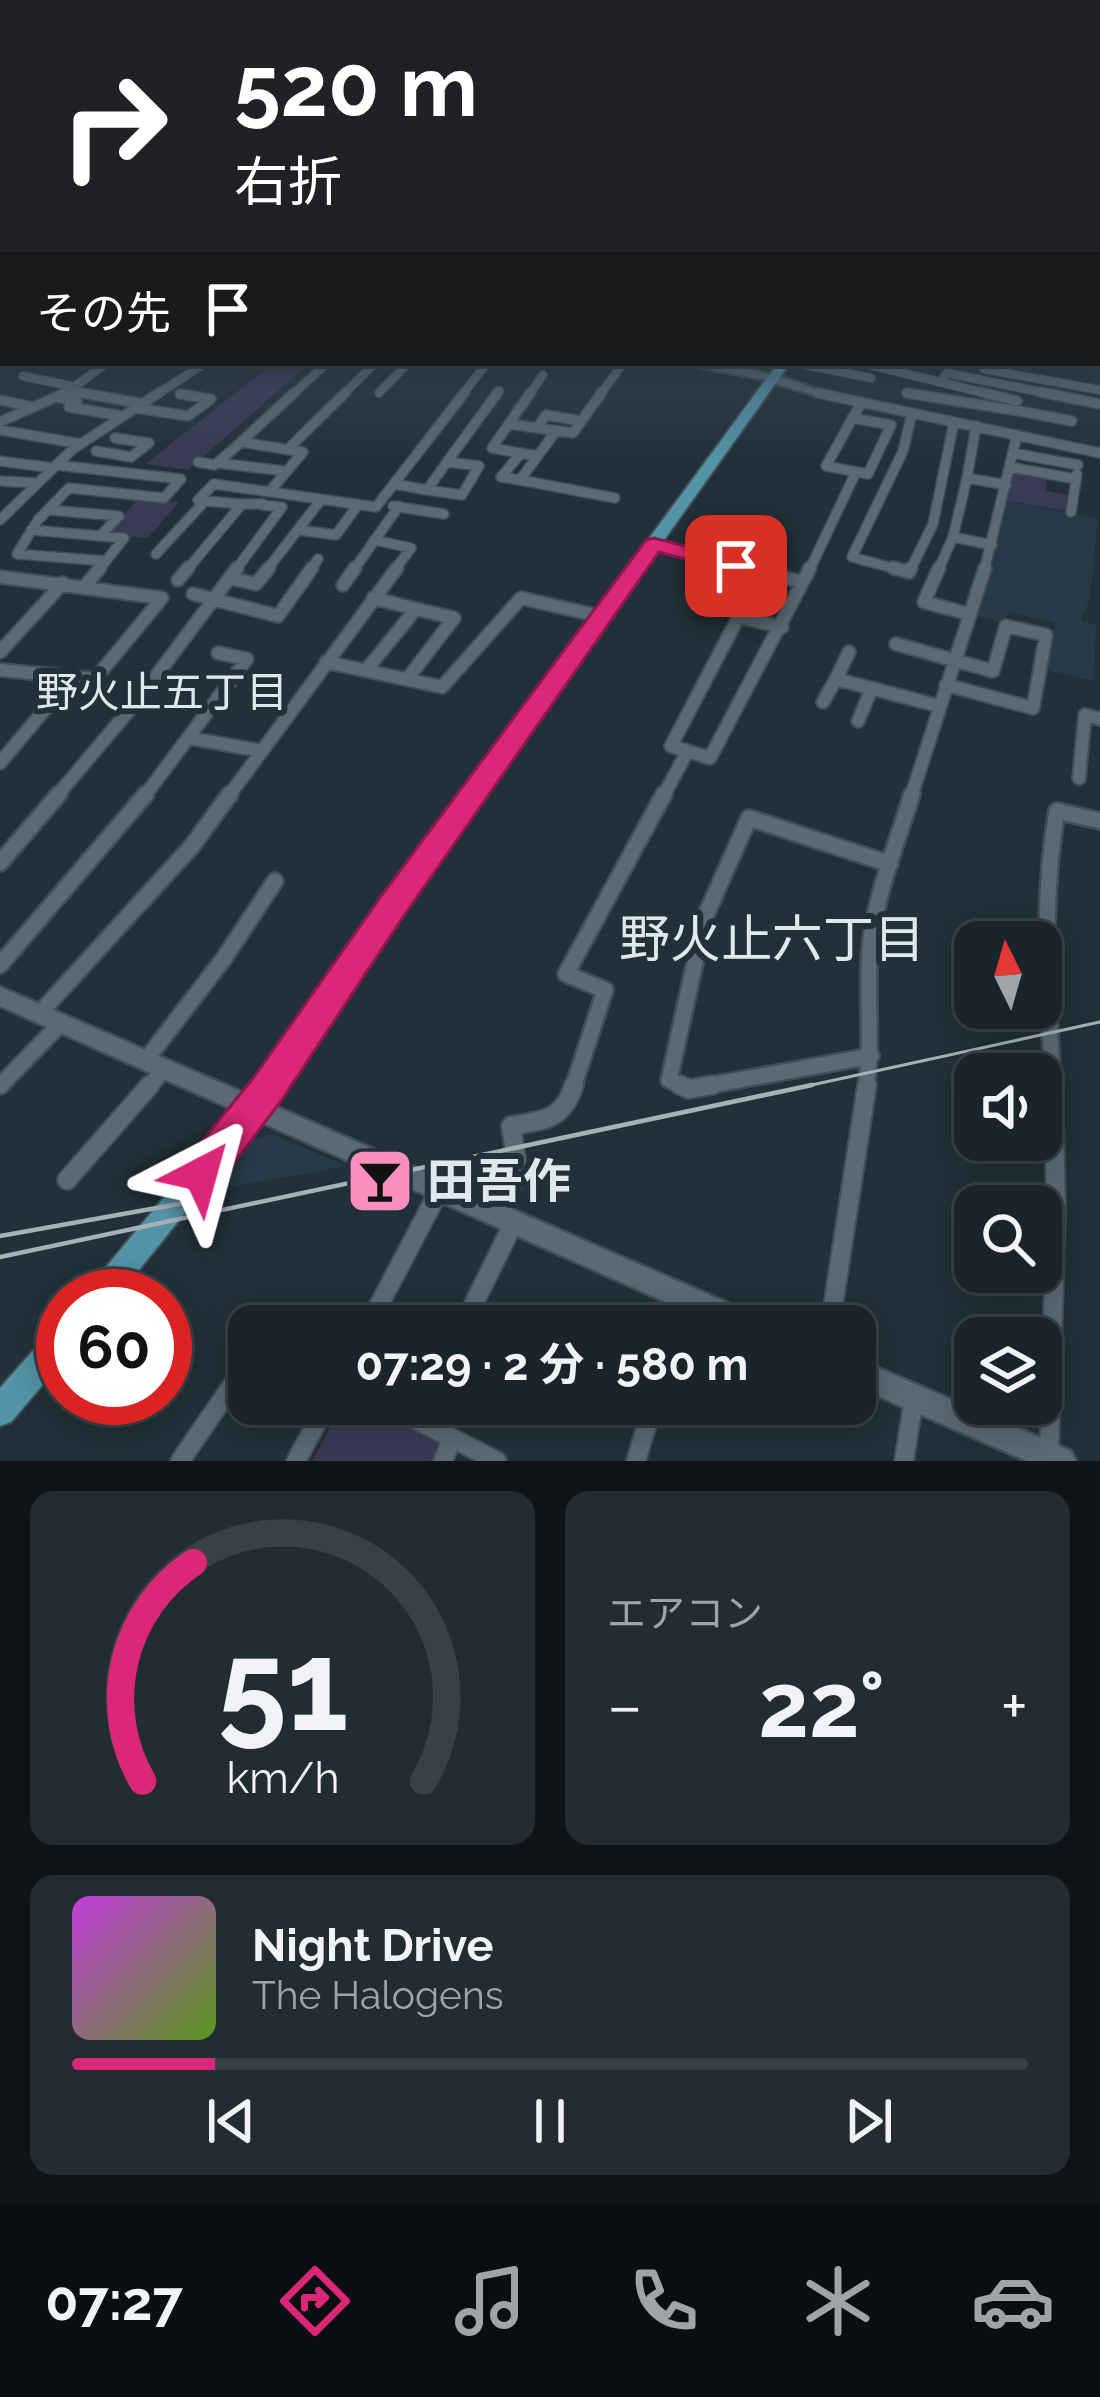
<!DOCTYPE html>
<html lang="ja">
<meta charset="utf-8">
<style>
:root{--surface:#1a242b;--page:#232c33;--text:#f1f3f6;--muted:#9fa4a9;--line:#384147;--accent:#db2777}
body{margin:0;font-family:Raleway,"Noto Sans JP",sans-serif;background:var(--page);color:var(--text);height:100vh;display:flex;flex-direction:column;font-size:45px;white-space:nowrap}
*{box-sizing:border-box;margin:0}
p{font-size:39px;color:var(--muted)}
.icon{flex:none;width:66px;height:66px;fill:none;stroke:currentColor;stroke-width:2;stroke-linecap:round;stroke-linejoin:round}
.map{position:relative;height:1461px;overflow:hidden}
.panel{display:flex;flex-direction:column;gap:30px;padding:30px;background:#0e1418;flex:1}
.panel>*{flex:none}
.banner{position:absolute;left:0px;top:0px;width:1101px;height:366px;box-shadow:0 6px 30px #0003,0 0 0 3px var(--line);background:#202124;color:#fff;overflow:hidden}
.needle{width:78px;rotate:355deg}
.controls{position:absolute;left:954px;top:921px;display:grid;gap:24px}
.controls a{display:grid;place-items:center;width:108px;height:108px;border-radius:24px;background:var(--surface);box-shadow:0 6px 30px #0003,0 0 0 3px var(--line);font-size:60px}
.speed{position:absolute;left:36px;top:1269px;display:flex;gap:24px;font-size:60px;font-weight:700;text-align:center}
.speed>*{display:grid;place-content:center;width:156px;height:156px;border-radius:50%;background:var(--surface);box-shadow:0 6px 30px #0003,0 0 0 3px var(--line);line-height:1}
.speed .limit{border:18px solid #d22;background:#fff;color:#111}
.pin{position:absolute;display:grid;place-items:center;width:102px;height:102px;color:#fff;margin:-51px;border-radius:24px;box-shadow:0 6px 18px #0006}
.me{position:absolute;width:132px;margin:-66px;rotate:39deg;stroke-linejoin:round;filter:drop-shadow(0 0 9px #0008)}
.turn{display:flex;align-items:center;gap:42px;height:252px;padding:0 36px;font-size:54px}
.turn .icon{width:156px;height:156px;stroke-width:2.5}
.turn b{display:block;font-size:84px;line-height:102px}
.then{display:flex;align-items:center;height:114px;padding:0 36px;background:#0003;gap:24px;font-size:45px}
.big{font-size:90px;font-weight:700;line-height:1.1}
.panel .widget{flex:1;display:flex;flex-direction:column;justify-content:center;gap:18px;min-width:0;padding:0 42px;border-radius:24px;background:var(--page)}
.panel .dial{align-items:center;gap:0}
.dial svg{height:312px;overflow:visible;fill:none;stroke:var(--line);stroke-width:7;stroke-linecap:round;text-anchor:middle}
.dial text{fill:var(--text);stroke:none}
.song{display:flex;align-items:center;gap:36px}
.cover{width:144px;height:144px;border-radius:18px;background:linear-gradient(135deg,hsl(290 70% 55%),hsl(90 70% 35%))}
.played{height:12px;border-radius:6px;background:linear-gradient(90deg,var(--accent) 15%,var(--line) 15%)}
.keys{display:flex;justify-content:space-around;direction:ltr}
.heat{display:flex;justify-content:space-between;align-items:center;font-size:66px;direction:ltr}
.panel .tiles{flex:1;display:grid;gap:30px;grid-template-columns:1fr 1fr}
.widget:last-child{grid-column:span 2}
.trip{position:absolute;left:228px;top:1305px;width:648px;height:120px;border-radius:24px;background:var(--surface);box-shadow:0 6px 30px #0003,0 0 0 3px var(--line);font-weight:700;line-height:120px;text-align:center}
.menu{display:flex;height:192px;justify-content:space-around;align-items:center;background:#0a0e11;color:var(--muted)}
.menu .icon{width:84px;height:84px}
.menu .current{color:var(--accent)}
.menu b{font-size:54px;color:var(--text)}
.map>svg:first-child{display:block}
.built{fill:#263a47}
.green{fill:#3a3a56}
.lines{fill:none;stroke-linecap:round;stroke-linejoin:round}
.street-far4-casing{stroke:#424e56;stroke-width:10}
.street-far3-casing{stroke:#424e56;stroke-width:12}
.street-far2-casing{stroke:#424e56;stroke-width:16}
.street-far1-casing{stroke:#424e56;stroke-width:20}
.street-casing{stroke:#424e56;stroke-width:22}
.secondary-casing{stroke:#424e56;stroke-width:5}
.primary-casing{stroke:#424e56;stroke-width:4}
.street-far4{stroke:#5a6974;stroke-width:8}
.street-far3{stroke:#5a6974;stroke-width:9}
.street-far2{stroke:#5a6974;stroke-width:12}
.street-far1{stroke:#5a6974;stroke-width:15}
.street{stroke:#5a6974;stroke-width:18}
.secondary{fill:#5a6974;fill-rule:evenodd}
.primary{fill:#5394a7;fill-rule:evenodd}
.rail-far1{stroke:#a5b0b7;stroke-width:3}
.rail{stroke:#a5b0b7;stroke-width:4.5}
.route{fill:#db2777;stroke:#8e194d;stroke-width:3}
.labels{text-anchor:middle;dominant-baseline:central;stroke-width:12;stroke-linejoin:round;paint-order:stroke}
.neighbourhood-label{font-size:42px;fill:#dfe8ee;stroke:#223039}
.near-poi-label{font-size:48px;font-weight:bold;fill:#dfe8ee;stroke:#223039;text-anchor:start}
.near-neighbourhood-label{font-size:51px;fill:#dfe8ee;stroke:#223039}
</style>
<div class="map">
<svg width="1100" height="1461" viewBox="0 0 1100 1461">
<rect width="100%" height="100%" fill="#223039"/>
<path class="built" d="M 1003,500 L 1098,518 L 1090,599 L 1081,620 L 1096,625 L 1094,681 L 1046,670 L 1055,623 L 1009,612 L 1004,623 L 976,616 Z
M 273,1134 L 347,1166 L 204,1192 L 249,1140 Z"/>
<path class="green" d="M 274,363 L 310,363 L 188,470 L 145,464 Z
M 1014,471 L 1047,477 L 1045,491 L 1067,495 L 1067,511 L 1003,500 Z
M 139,498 L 179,502 L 148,538 L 106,535 Z
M 347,1404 L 377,1419 L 380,1414 L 438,1442 L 437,1461 L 313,1461 L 341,1406 Z"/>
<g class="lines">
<defs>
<path id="street-far4" d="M 796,363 L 871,378
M 862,363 L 993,395
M 925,363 L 937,363
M 1012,363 L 1027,365
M 984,369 L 1100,390
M 23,376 L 75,387
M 942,379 L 947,373 L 1056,395
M 71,391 L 94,395
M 379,393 L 408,363
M 818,393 L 828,395
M 907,393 L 920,395
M 180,394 L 187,395
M 63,395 L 107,363
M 156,395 L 205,363
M 292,395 L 327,363
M 343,395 L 375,363
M 462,395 L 487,363
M 496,395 L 499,391
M 529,395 L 543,375
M 600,395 L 623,363"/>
<path id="street-far3" d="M 77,392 L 144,404
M 295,392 L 241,442 L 303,452
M 531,392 L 492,448 L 537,456
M 981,392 L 1017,401
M 1041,392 L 1100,404
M 818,393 L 1100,453
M 907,393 L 1013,410
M 60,398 L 77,401 L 69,407 L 122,416
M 0,400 L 33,407
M 136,408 L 188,416 L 211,399 L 180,394
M 1014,410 L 1072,421
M 852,418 L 891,425 L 868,474 L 856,472
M 0,422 L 67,392
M 509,424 L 573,433 L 602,392
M 976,426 L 967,478 L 1006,485
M 537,428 L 546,415 L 581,421
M 0,430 L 81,444
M 556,431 L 520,480 L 615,498
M 115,438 L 149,443
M 287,450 L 346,392
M 96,451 L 131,457 L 149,443
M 1013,453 L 1078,465
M 0,461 L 53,468
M 198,462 L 215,465 L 241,442
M 447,462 L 479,466 L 462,495 L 427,490 Z
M 447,462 L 498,392
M 217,463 L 285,471
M 56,465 L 181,479 L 164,498 L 69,488 L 38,520 L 17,554 L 105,561
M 1010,467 L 1076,479
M 520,480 L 501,477 L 521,453
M 0,481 L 37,483
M 394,484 L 427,490
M 270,491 L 303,452
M 205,501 L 242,504
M 393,506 L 444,514
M 49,510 L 119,516 L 101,535
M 1071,512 L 1077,474
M 0,520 L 73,449 L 160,392
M 31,530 L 124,538 L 98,571
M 299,530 L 336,535 L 357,506
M 953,537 L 992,545
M 374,540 L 411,548 L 394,571
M 654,544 L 757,571
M 156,554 L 205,501 L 198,500 L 214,484 L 376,507 L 465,392
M 186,571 L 242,504 L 263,504
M 235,571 L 282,507 L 262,505
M 266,571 L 320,501
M 310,571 L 318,559
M 353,571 L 399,506
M 809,571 L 856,472 L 826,466 L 861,403
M 904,571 L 852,557 L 903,451 L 912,413
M 910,571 L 933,524 L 954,422
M 938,571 L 953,537 L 967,478
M 984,571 L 1017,435"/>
<path id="street-far2" d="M 746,568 L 801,582
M 893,568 L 909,572 L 911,568
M 939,568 L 924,602 L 969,614
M 762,572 L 671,746 L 710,758 L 810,568
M 0,577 L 162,598 L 95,679 L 0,670
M 229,578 L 256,584 L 269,568
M 178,580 L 188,568
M 86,585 L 100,568
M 343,585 L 355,568
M 193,594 L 278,616 L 312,568
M 373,598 L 416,609
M 739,617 L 782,627
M 896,644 L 993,671 L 1006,626 L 1046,635 L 1033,708 L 946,685
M 0,652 L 63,583
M 849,652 L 836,679 L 939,706
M 326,662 L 442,687 L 521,598 L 603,617
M 367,669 L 416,609 L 454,618 L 408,678
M 823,702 L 836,679
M 858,721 L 872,688
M 189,738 L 262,751
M 0,763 L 72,677
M 1079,778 L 1085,715 L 1100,719
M 56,797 L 142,695 L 237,568
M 144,797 L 247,659 L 218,653
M 228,797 L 397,568
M 663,797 L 687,752
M 911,797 L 985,568"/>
<path id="street-far1" d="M 0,863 L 59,794
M 0,965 L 146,794
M 40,1013 L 192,846 L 230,794
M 146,1060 L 225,957 L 275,881
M 0,1086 L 62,1022
M 148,1088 L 165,1068
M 573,1088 L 605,990 L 566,974 L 664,794
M 686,1088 L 669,1080 L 705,917 L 749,818 L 890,864
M 695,1088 L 871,1056
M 866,1088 C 873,1041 866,995 870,948 C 875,896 897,843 912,794
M 1053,1088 C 1048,994 1041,904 1057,811 L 1100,821"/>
<path id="street" d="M 680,1085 L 689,1089 L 712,1085
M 67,1180 L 150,1085
M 499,1215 L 518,1172 L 511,1126 C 545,1120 563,1120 574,1085
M 368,1326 L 440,1189
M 463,1326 L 514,1222
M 679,1326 L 688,1299
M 830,1326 L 867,1085
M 385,1404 L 497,1461
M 1049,1455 L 1056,1206 L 1053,1085
M 180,1461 L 249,1361
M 296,1461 L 327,1404
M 443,1461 L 452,1439
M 636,1461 L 653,1404
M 904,1461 L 914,1398"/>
<path id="secondary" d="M 1098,266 L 1100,267 L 1100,273 L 1098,272 Z
M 677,363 C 724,363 781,372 823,393 L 818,396 L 757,378 Z
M 0,987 L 760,1317 L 764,1326 L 720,1326 L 0,1006 Z
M 855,1358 L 1071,1451 L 1076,1461 L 1027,1461 L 855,1386 Z"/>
<path id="primary" d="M 778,363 L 790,363 L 401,910 L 255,1126 L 118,1296 L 86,1296 L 90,1286 L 237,1110 L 385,898 Z
M 63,1323 L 63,1361 L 11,1422 L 0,1426 L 0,1388 L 53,1328 Z"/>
</defs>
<use href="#street-far4" class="street-far4-casing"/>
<use href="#street-far3" class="street-far3-casing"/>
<use href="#street-far2" class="street-far2-casing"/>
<use href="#street-far1" class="street-far1-casing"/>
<use href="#street" class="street-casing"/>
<use href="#secondary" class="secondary-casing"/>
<use href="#primary" class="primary-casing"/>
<use href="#street-far4" class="street-far4"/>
<use href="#street-far3" class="street-far3"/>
<use href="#street-far2" class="street-far2"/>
<use href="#street-far1" class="street-far1"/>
<use href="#street" class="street"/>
<use href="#secondary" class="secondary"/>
<use href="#primary" class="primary"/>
<path class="rail-far1" d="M 798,1088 L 1100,1022"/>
<path class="rail" d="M 0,1236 L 201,1200
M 0,1257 L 812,1085"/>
</g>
<linearGradient id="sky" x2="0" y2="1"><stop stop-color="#131a1f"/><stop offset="0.56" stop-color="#3e4e5f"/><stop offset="1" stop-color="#3e4e5f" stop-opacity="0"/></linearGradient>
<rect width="1100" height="462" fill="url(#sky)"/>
<path class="route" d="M 654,538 L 744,561 L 748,566 L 736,573 L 659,552 L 405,914 L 281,1101 L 215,1188 L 201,1194 L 187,1188 L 181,1174 L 187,1160 L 254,1077 L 382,895 L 646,540 Z"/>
<defs>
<symbol id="bar-square" viewBox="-11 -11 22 22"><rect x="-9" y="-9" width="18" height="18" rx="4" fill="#fd8ec0" stroke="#223039"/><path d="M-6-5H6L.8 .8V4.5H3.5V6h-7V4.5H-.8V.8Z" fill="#111"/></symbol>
</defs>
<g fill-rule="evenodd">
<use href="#bar-square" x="342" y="1143" width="76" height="76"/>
</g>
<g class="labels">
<g class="neighbourhood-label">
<text x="162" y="692">野火止五丁目</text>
</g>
<g class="near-poi-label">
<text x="427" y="1181">田吾作</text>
</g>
<g class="near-neighbourhood-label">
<text x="772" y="939">野火止六丁目</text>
</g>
</g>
</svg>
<div class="controls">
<a><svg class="needle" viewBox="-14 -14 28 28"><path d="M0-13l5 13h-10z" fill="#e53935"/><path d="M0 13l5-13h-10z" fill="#9fa4a9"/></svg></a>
<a><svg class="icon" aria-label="sound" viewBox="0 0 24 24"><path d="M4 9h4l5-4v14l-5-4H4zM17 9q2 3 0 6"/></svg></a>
<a><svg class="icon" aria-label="search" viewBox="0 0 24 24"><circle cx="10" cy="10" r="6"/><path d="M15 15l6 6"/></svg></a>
<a><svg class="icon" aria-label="layers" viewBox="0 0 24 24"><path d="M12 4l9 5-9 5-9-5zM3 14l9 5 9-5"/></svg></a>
</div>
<div class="speed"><div class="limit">60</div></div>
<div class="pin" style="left:736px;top:566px;background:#d93025"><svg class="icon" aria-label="arrive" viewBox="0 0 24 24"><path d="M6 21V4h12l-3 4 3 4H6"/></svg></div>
<svg class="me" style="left:201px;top:1174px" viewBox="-20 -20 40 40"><path d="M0-17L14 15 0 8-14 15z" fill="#db2777" stroke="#fff" stroke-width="4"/></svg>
<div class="trip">07:29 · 2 分 · 580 m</div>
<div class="banner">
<div class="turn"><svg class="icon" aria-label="right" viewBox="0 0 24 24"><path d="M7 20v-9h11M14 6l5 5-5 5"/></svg><div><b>520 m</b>右折</div></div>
<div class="then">その先<svg class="icon" aria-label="arrive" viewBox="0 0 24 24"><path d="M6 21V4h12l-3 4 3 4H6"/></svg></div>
</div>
</div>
<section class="panel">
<div class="tiles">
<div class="widget dial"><svg viewBox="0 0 100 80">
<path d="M14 69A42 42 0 1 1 86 69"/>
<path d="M14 69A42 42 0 0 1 27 13" stroke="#db2777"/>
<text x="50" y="56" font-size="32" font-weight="700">51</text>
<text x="50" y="72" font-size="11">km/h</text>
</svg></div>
<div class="widget"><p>エアコン</p>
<div class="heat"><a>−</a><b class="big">22°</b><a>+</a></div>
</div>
<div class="widget">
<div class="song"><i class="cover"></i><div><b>Night Drive</b><p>The Halogens</p></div></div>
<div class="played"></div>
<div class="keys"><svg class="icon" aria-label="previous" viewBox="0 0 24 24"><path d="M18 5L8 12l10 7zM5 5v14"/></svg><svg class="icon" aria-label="pause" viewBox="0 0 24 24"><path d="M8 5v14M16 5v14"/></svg><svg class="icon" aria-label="next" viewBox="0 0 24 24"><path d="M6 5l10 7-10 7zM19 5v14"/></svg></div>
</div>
</div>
</section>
<nav class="menu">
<b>07:27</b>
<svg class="icon current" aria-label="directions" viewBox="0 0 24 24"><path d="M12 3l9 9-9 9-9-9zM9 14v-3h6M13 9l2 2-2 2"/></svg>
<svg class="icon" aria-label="music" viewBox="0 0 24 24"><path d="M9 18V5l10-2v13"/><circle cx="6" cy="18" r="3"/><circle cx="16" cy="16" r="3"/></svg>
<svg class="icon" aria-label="phone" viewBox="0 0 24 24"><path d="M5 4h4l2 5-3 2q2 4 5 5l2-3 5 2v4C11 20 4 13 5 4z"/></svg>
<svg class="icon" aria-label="climate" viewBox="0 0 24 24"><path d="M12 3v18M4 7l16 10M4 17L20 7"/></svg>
<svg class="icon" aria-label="car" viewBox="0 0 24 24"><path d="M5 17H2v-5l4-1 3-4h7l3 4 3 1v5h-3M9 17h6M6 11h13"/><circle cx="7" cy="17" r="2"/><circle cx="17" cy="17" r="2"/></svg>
</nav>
